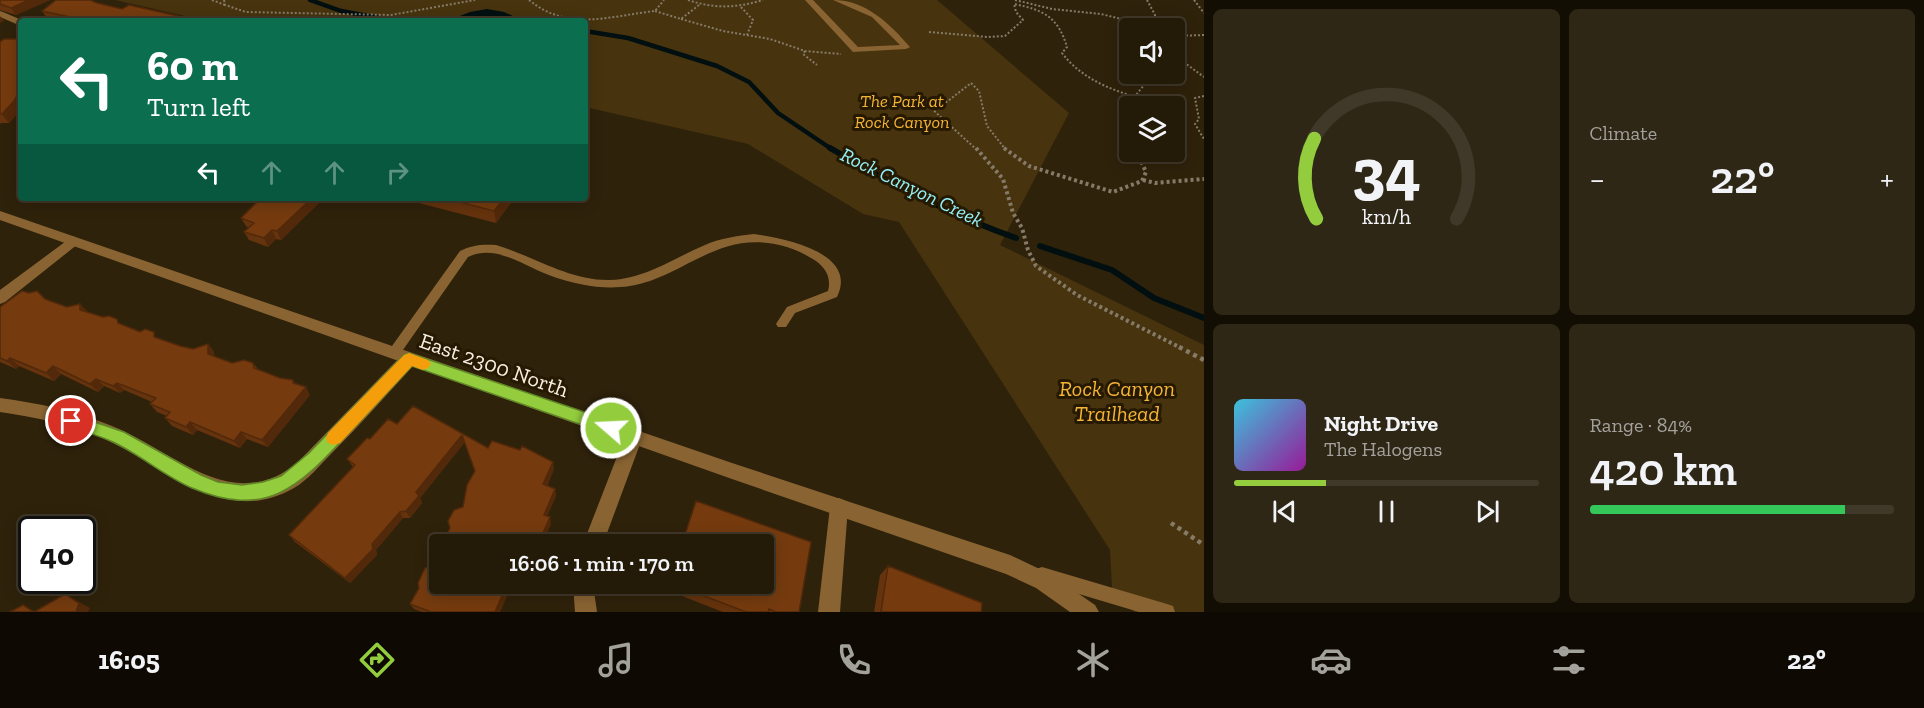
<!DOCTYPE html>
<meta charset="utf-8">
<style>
:root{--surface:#231a08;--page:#2f2716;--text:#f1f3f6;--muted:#a3a19c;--line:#403829;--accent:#93cd3d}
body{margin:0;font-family:"Zilla Slab",serif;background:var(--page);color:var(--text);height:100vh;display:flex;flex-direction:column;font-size:22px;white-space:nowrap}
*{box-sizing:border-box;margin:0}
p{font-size:20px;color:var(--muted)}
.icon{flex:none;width:33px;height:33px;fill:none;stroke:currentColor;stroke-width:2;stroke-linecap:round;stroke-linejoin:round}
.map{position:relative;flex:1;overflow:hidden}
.side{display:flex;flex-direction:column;gap:9px;padding:9px;background:#130e04;width:720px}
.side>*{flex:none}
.banner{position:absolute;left:18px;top:18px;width:570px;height:183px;border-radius:6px;box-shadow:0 3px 15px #0003,0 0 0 2px var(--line);background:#0b6e4f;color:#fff;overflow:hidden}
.tools{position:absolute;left:1119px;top:18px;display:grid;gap:12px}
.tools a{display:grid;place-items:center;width:66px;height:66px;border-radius:6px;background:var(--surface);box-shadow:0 3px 15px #0003,0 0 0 2px var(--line);font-size:30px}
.speed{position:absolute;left:18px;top:516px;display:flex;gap:12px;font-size:30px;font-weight:700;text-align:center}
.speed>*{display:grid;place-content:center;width:78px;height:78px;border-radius:50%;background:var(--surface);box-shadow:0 3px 15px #0003,0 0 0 2px var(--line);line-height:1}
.speed .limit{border:3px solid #111;border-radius:9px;background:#fff;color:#111}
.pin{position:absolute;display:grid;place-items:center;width:51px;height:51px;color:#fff;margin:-26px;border:3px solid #fff;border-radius:50%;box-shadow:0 2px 6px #0007}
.me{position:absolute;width:66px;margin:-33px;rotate:289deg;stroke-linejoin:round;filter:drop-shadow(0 0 4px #0008)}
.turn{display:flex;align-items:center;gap:21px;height:126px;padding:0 30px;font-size:27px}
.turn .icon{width:78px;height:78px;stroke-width:2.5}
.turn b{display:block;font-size:42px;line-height:51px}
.lanes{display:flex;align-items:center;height:57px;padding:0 30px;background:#0003;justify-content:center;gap:30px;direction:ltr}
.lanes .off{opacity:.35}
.big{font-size:45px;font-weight:600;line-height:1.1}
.side .tile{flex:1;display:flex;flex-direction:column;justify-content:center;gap:9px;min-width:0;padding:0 21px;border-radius:9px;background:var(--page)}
.side .dial{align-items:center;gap:0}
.dial svg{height:156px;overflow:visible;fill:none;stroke:var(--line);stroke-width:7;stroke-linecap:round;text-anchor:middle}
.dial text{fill:var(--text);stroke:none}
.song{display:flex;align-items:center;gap:18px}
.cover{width:72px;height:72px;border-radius:9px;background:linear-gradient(135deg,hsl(190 70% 55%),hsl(300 70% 35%))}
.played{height:6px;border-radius:3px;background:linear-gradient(90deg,var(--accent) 30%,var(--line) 30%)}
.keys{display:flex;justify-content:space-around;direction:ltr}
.heat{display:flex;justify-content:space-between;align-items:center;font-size:33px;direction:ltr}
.charge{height:9px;border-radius:4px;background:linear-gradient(90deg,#34c759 84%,var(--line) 0)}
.side .tiles{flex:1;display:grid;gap:9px;grid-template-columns:repeat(2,1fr)}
.trip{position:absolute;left:429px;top:534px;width:345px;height:60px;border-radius:6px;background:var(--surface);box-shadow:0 3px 15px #0003,0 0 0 2px var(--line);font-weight:600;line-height:60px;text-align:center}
.tabs{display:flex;height:96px;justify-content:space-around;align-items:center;background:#0e0a03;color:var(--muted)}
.tabs .icon{width:42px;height:42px}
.tabs .on{color:var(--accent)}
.tabs b{font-size:27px;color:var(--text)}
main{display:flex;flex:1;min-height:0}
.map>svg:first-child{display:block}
.green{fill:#47330e}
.water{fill:#010f10}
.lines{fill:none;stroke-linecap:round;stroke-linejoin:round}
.stream-far1{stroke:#010f10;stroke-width:4.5}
.stream{stroke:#010f10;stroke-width:6}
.path-far2{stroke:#867b68;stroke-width:2;stroke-dasharray:2 2;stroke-linecap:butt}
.path-far1{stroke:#867b68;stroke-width:4;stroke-dasharray:3 3;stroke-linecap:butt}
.path{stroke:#867b68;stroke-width:4.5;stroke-dasharray:4 4;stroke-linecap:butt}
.service{fill:#896432;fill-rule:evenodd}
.minor{fill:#896432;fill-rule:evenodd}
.tertiary{fill:#896432;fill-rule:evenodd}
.wall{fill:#65330d}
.shaded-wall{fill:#52290a}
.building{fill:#753b0f;stroke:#52290a;stroke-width:1.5}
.route{fill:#93cd3d;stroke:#608528;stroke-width:1.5}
.slow{fill:#f59e0b}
.labels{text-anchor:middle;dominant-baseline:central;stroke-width:6;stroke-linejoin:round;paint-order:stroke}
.far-park-label{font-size:18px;font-style:italic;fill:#f4b436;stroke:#261902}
.far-water-label{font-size:20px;font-style:italic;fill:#94f3fb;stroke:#261902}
.street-label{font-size:22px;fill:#f7efe1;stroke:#261902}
.park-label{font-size:22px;font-style:italic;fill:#f4b436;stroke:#261902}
</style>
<main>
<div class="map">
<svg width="1204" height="612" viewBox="0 0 1204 612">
<rect width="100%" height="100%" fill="#2f220b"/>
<path class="green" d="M 115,0 L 937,0 L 1069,113 L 1000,245 L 1204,345 L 1204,612 L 1134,612 L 1112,588 L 1110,550 L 899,222 L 863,214 L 748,144 L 585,107 L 585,21 L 207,21 Z"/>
<path class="water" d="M 487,9 L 504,12 L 515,17 L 510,21 L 457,21 L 455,18 L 470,12 Z"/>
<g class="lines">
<path class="stream-far1" d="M 310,0 L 341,11 L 395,21
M 503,18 L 524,21
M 434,21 L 462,18
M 585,31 L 628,38 L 717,66 L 749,82 L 778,113 L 833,150"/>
<path class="stream" d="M 830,148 C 888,182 953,216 1016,238
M 1040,246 L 1112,270 L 1154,298 L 1204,318"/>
<path class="path-far2" d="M 212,0 L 225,5
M 224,0 L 225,5 L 246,12 L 391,15 L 475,0
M 529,0 C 568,32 610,16 655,11 L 664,0
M 688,0 C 714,9 737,8 763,0
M 1015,0 L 1052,9 L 1101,14 L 1157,28
M 1147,0 L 1155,15 L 1155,28
M 1194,0 L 1204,13
M 741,7 L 753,20 L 747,35
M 655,11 L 681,19 L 699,5
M 681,19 L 723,31 L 770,39 L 805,51 L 841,54
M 929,32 L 988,37 L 1005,36 L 1023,20 L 1016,12 L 1014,4 C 1044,10 1058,17 1067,47 L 1062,53 C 1080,77 1108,89 1136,97
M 1174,36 L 1204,35
M 805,51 L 803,54 L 817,65
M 1174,55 L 1204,77
M 1204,96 L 1195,98 L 1199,119 L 1195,124 L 1204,139
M 1134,106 L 1136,95 L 1153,74
M 977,150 L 932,109 L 948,101 L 971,83 L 979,91 L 987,126 L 1006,150"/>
<path class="path-far1" d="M 976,148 L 1003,179 L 1013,213 L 1022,228 L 1028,250 L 1036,266 L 1077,295 L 1181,348
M 1004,148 L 1029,166 L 1113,192 L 1142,181 L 1146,172 L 1137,152
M 1143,180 L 1155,183 L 1204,179"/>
<path class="path" d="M 1179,347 L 1204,360
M 1171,523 L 1204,545"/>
<path class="service" d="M 805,0 L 813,0 L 858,47 L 900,45 L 872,17 L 833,0 C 866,0 890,24 910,47 L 906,49 L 853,52 Z
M 754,234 C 782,238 859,252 837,297 L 795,313 L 786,327 L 778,327 L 776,324 L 787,307 L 828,291 C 832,276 824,265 811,258 C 798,250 783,245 768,243 C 713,236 680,278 630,286 C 603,290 579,285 554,277 C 526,268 497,243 468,257 L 398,357 L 388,357 L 387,353 L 460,251 C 472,245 482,244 496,245 C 534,256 569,281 610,280 C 645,279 674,258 705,245 C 721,238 737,236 754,234 Z
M 1042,567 L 1167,604 L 1173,606 L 1175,612 L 1139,612 L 1042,583 L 1036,581 L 1034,575 L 1036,569 Z"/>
<path class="minor" d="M 0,11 L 3,12 L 24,21 L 21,21 L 21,26 L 0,17 Z
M 73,236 L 80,241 L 78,244 L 5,302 L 0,304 L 0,290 Z
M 409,353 L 415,354 L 417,359 L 415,364 C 387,394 360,425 331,454 C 320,465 308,480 294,488 C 223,529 164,464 102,438 C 70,424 34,417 0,412 L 0,398 C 38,403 76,411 112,426 C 173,450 234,518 299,461 L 403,354 Z
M 634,428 L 640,431 L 643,436 L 603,544 L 583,544 L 625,436 L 628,431 Z
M 839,498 L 846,501 L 848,507 L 840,612 L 818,612 L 830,507 L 832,501 Z
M 573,584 L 593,584 L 597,612 L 575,612 Z"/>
<path class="tertiary" d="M 0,211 L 732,463 L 1010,555 L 1050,574 L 1095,605 L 1099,612 L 1070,612 L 1036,588 L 1006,574 L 732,479 L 0,220 Z"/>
</g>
<path class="wall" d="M 0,0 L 50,0 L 16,15 L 0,10 Z
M 97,3 L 122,9 L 190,21 L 60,21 L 47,18 L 42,11 Z
M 21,39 L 21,110 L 9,123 L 1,123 L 0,124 L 0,42 Z
M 261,198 L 318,198 L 320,202 L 281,240 L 276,239 L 268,247 L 249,240 L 244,232 L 249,228 L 246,226 L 241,218 Z
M 414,198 L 513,198 L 513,200 L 496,223 L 415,202 Z
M 45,299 L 67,307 L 88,312 L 180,346 L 193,349 L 208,344 L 214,352 L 214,356 L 232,363 L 253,363 L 258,369 L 280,378 L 293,380 L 295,383 L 310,395 L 268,447 L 247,439 L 240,448 L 197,430 L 193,435 L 172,426 L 165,418 L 167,416 L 157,412 L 150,404 L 152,402 L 124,390 L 120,393 L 104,386 L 98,392 L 61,374 L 54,381 L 19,366 L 16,369 L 0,362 L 0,307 Z
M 397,424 L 488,448 L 554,469 L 547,486 L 555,489 L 556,496 L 547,516 L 551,524 L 542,544 L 442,544 L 463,507 L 475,471 L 465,442 L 420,498 L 422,503 L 410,518 L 403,518 L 376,550 L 377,555 L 350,583 L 295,542 L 289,535 L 353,467 L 347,459 L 370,439 Z
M 431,566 L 440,584 L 512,584 L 500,612 L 422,612 L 414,609 L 410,604 Z
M 888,566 L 981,612 L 874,612 L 880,575 Z
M 670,584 L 764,584 L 799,612 L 723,612 L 669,591 Z"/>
<path class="shaded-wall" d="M 29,0 L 50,0 L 16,15 L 11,8 Z
M 0,16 L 4,21 L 0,23 Z
M 21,88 L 21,110 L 9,123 L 2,114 Z
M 312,198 L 318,198 L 320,202 L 281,240 L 277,231 Z
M 504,198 L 513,198 L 513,200 L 496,223 L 494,211 Z
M 272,230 L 276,239 L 268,247 L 264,238 Z
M 80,304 L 88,312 L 80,310 Z
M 208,344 L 214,352 L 214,362 L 208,354 Z
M 10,358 L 19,366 L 16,369 L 7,361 Z
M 53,366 L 61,374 L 54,381 L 46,373 Z
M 96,379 L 104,386 L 98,392 L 90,384 Z
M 117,383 L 124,390 L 120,393 L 113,386 Z
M 306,387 L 310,395 L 268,447 L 262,440 Z
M 190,422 L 197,430 L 193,435 L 186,427 Z
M 241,432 L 247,439 L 240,448 L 234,441 Z
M 462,435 L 465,442 L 420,498 L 422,503 L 410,518 L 406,511 L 416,492 Z
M 553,462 L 554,469 L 544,491 L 543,484 Z
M 555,489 L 556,496 L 545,521 L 544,515 Z
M 400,512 L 403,518 L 376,550 L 377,555 L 350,583 L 345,578 Z
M 550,517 L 551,524 L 542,544 L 538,544 Z
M 507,584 L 512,584 L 500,612 L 495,612 Z
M 65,594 L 90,608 L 88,612 L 76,612 Z"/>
<path class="building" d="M 0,0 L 29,0 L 11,8 L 0,4 Z
M 56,0 L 90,0 L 97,3 L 122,9 L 129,5 L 178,16 L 190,21 L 89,21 L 42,11 Z
M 4,39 L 21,39 L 21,88 L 14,101 L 2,114 L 0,114 L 0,42 Z
M 261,198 L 312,198 L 277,231 L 272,230 L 264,238 L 244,232 L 254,223 L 241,218 Z
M 444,198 L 504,198 L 494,211 Z
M 22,291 L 29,293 L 37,291 L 45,299 L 67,307 L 80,304 L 80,310 L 103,317 L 109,316 L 117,319 L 118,323 L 140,332 L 145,329 L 154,332 L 154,337 L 180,346 L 193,349 L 208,344 L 208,354 L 232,363 L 244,360 L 253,363 L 254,368 L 280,378 L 293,380 L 293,383 L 306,387 L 262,440 L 241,432 L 234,441 L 190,422 L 186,427 L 165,418 L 170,412 L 150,404 L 156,398 L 117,383 L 113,386 L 96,379 L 90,384 L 53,366 L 46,373 L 10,358 L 7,361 L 0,358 L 0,307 Z
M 413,406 L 488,448 L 492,441 L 520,450 L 522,446 L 553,462 L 543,484 L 555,489 L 544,515 L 550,517 L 538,544 L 526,539 L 524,544 L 442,544 L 450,528 L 448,521 L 454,510 L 463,507 L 467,485 L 475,471 L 462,435 L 416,492 L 419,496 L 406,511 L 400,512 L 372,544 L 373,549 L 345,578 L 289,535 L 355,465 L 347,459 L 367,438 L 370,439 L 388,419 L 397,424 Z
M 696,501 L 811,542 L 799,612 L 776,612 L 769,609 L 768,612 L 746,612 L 673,584 L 764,584 L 764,544 L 682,544 Z
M 440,549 L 440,584 L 507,584 L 495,612 L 431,612 L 410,604 L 419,588 L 418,583 L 425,568 L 431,566 Z
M 888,566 L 982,603 L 981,612 L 881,612 Z
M 65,594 L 79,603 L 76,612 L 34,612 Z
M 23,605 L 34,612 L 10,612 Z"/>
<path class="route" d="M 409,353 L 611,421 L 617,423 L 619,428 L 617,433 L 611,435 L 412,366 C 390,389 368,413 346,436 C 298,488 266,519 192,488 C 164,476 141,455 113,442 C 98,435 81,431 65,425 L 63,421 L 65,416 L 71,414 L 124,432 L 201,475 L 218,482 L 242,485 L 263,482 L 281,476 L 309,453 L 404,355 Z"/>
<path class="slow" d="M 409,353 L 428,360 L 431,364 L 428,368 L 423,370 L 412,366 L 340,443 L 334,445 L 328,443 L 326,438 L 328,433 L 404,355 Z"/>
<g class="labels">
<g class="far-park-label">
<text x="902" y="101">The Park at<tspan x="902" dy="21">Rock Canyon</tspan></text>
</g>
<g class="far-water-label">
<text transform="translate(912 187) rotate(26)">Rock Canyon Creek</text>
</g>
<g class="street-label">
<text transform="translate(494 365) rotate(19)">East 2300 North</text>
</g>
<g class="park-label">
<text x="1117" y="388">Rock Canyon<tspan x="1117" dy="25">Trailhead</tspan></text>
</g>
</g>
</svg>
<div class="tools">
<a><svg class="icon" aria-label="sound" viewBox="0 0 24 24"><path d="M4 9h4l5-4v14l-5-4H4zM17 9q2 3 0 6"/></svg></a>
<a><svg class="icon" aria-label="layers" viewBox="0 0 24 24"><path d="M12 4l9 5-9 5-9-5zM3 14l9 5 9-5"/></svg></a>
</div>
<div class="speed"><div class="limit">40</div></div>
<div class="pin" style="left:71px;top:421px;background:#d93025"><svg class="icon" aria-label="arrive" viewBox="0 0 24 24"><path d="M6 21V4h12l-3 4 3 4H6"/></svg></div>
<svg class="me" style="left:611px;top:428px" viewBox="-20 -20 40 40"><circle r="17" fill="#93cd3d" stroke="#fff" stroke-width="3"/><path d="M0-11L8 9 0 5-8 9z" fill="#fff"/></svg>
<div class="trip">16:06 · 1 min · 170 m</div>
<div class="banner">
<div class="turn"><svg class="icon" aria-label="left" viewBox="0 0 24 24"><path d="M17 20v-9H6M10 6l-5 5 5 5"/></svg><div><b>60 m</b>Turn left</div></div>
<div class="lanes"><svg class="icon" aria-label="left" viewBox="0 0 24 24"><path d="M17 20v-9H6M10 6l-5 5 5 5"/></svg><svg class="icon off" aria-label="ahead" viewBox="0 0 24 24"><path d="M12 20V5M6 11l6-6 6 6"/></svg><svg class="icon off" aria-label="ahead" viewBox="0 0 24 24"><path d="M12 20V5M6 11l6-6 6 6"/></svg><svg class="icon off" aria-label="right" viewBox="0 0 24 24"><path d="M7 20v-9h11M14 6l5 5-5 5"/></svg></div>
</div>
</div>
<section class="side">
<div class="tiles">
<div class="tile dial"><svg viewBox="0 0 100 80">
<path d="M14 69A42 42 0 1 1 86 69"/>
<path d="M14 69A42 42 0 0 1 13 28" stroke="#93cd3d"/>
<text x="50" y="56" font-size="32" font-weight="700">34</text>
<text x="50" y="72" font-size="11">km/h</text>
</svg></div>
<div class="tile"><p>Climate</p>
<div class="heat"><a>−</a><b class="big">22°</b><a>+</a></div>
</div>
<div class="tile">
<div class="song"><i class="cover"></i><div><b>Night Drive</b><p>The Halogens</p></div></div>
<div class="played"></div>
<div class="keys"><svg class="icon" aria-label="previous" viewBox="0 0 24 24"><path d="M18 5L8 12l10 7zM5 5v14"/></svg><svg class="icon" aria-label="pause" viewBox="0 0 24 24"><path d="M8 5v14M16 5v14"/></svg><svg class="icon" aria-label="next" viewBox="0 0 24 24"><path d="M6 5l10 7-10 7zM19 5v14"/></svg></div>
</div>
<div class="tile"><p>Range · 84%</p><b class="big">420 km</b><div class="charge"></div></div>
</div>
</section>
</main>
<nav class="tabs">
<b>16:05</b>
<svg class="icon on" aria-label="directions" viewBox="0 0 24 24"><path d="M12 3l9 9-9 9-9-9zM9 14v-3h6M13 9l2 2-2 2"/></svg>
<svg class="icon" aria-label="music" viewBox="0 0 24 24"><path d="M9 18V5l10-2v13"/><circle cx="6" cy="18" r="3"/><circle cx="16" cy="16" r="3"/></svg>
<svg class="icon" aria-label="phone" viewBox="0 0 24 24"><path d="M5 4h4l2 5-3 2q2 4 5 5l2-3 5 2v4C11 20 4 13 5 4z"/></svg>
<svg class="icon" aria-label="climate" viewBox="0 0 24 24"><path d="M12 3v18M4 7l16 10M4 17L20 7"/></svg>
<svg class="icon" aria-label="car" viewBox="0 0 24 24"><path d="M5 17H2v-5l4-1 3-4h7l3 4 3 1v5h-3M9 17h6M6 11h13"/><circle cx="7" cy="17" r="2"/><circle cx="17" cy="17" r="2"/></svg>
<svg class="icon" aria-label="filters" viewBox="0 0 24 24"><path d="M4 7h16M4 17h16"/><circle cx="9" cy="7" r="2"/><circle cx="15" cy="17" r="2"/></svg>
<b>22°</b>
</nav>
